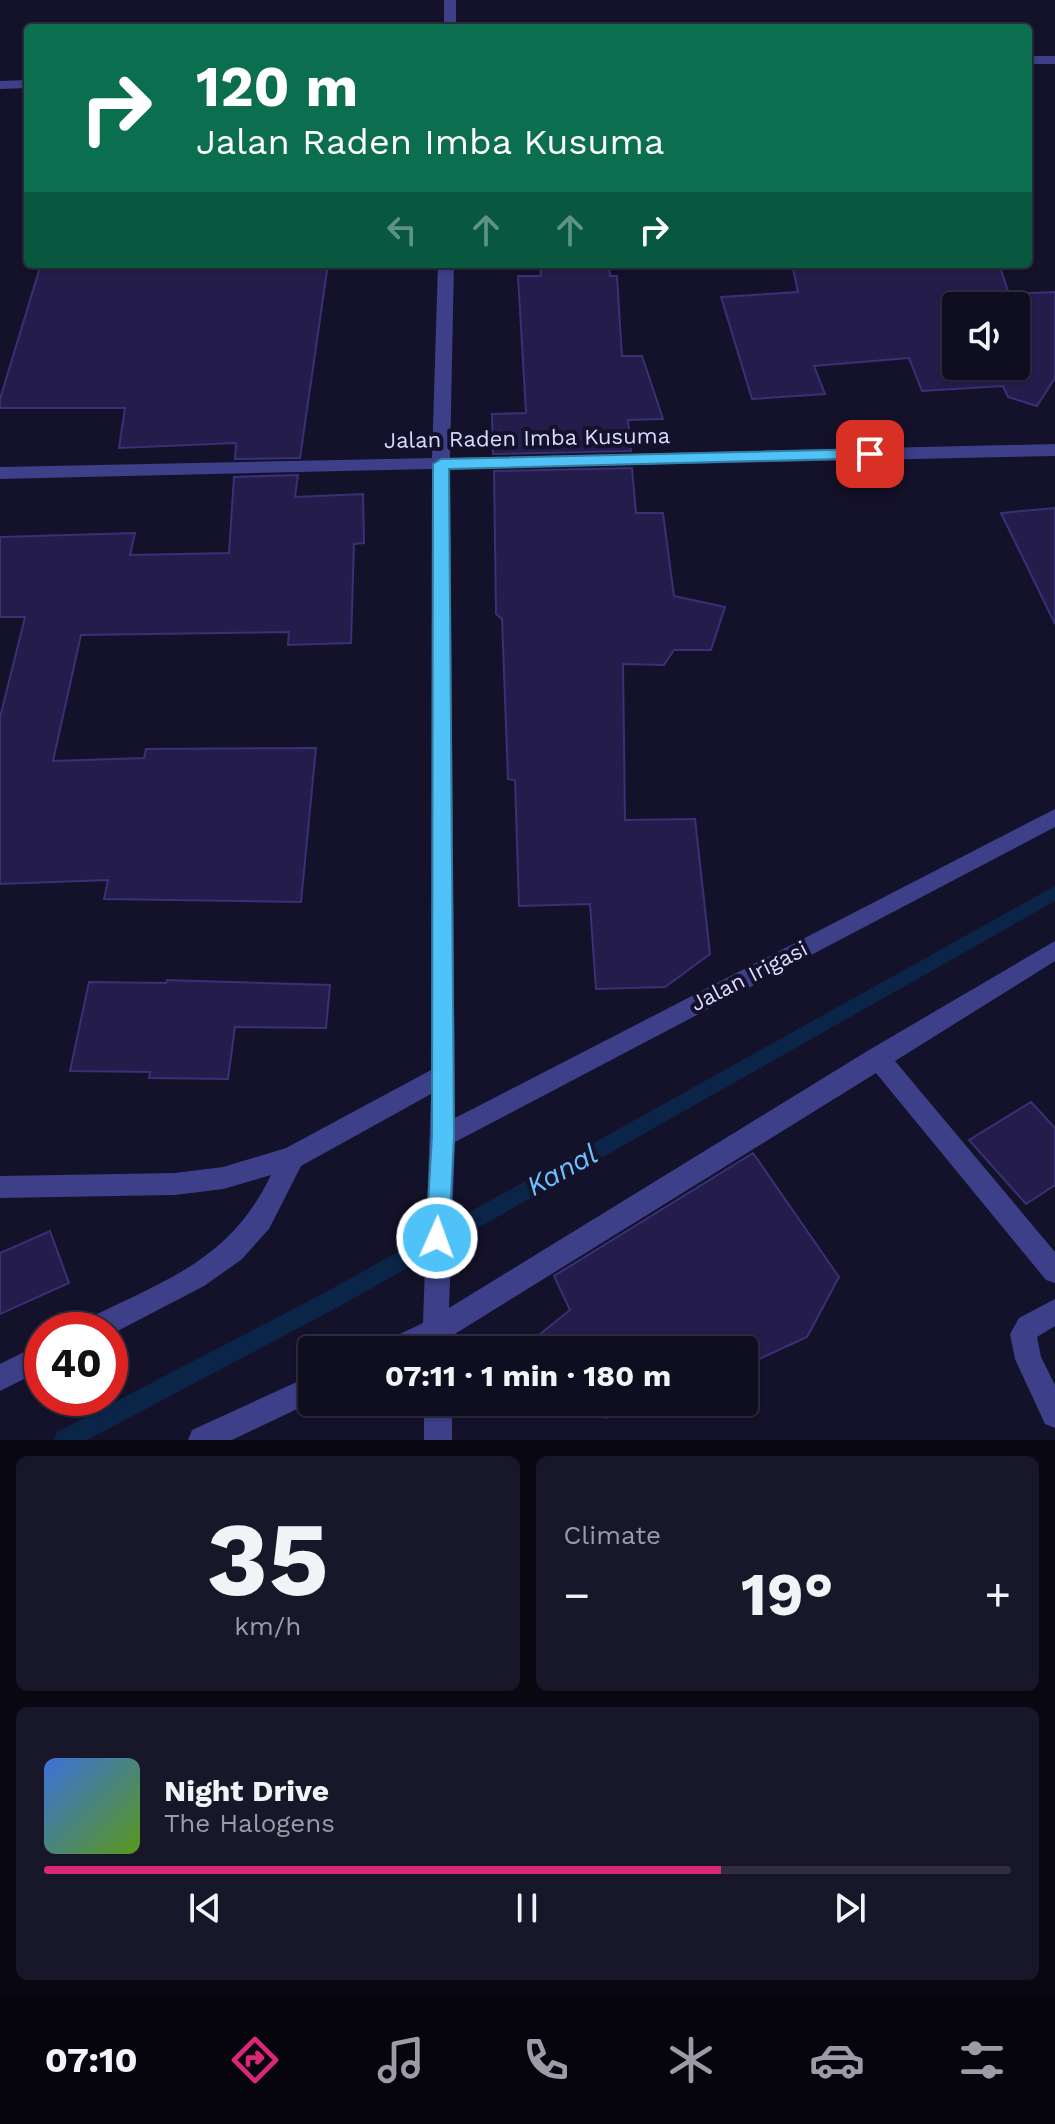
<!DOCTYPE html>
<meta charset="utf-8">
<style>
:root{--surface:#0f0d20;--page:#181629;--text:#f1f3f6;--muted:#9b9ca5;--line:#2f2d3e;--accent:#db2777}
body{margin:0;font-family:"Work Sans",sans-serif;background:var(--page);color:var(--text);height:100vh;display:flex;flex-direction:column;font-size:30px;white-space:nowrap}
*{box-sizing:border-box;margin:0}
p{font-size:26px;color:var(--muted)}
.icon{flex:none;width:44px;height:44px;fill:none;stroke:currentColor;stroke-width:2;stroke-linecap:round;stroke-linejoin:round}
.map{position:relative;height:1440px;overflow:hidden}
.side{display:flex;flex-direction:column;gap:16px;padding:16px;background:#080712;flex:1}
.side>*{flex:none}
.banner{position:absolute;left:24px;top:24px;width:1008px;height:244px;border-radius:8px;box-shadow:0 2px 6px #0004,0 0 0 2px var(--line);background:#0b6e4f;color:#fff;overflow:hidden}
.fabs{position:absolute;left:942px;top:292px;display:grid;gap:16px}
.fabs a{display:grid;place-items:center;width:88px;height:88px;border-radius:8px;background:var(--surface);box-shadow:0 2px 6px #0004,0 0 0 2px var(--line);font-size:40px}
.speed{position:absolute;left:24px;top:1312px;display:flex;gap:16px;font-size:40px;font-weight:700;text-align:center}
.speed>*{display:grid;place-content:center;width:104px;height:104px;border-radius:50%;background:var(--surface);box-shadow:0 2px 6px #0004,0 0 0 2px var(--line);line-height:1}
.speed .limit{border:12px solid #d22;background:#fff;color:#111}
.pin{position:absolute;display:grid;place-items:center;width:68px;height:68px;color:#fff;margin:-34px;border-radius:16px;box-shadow:0 4px 12px #0006}
.me{position:absolute;width:88px;margin:-44px;rotate:2deg;stroke-linejoin:round;filter:drop-shadow(0 0 6px #0008)}
.turn{display:flex;align-items:center;gap:28px;height:168px;padding:0 40px;font-size:36px}
.turn .icon{width:104px;height:104px;stroke-width:2.5}
.turn b{display:block;font-size:56px;line-height:68px}
.lanes{display:flex;align-items:center;height:76px;padding:0 40px;background:#0003;justify-content:center;gap:40px;direction:ltr}
.lanes .off{opacity:.35}
.big{font-size:60px;font-weight:700;line-height:1.1}
.side .card{flex:1;display:flex;flex-direction:column;justify-content:center;gap:12px;min-width:0;padding:0 28px;border-radius:12px;background:var(--page)}
.side .dial{align-items:center;gap:0}
.dial b{font-size:104px;line-height:1}
.song{display:flex;align-items:center;gap:24px}
.cover{width:96px;height:96px;border-radius:12px;background:linear-gradient(135deg,hsl(220 70% 55%),hsl(90 70% 35%))}
.played{height:8px;border-radius:4px;background:linear-gradient(90deg,var(--accent) 70%,var(--line) 70%)}
.keys{display:flex;justify-content:space-around;direction:ltr}
.heat{display:flex;justify-content:space-between;align-items:center;font-size:44px;direction:ltr}
.side .tiles{flex:1;display:grid;gap:16px;grid-template-columns:1fr 1fr}
.card:last-child{grid-column:span 2}
.trip{position:absolute;left:298px;top:1336px;width:460px;height:80px;border-radius:8px;background:var(--surface);box-shadow:0 2px 6px #0004,0 0 0 2px var(--line);font-weight:700;line-height:80px;text-align:center}
.dock{display:flex;height:128px;justify-content:space-around;align-items:center;background:#06050d;color:var(--muted)}
.dock .icon{width:56px;height:56px}
.dock .selected{color:var(--accent)}
.dock b{font-size:36px;color:var(--text)}
.map>svg:first-child{display:block}
.lines{fill:none;stroke-linecap:round;stroke-linejoin:round}
.stream{fill:#0b2549;fill-rule:evenodd}
.building{fill:#241d4b;stroke:#393076;stroke-width:2;fill-rule:evenodd}
.minor{fill:#3d3f88;fill-rule:evenodd}
.route{fill:#4fc3f7;stroke:#337fa1;stroke-width:2}
.labels{text-anchor:middle;dominant-baseline:central;stroke-width:8;stroke-linejoin:round;paint-order:stroke}
.street-label{font-size:22px;fill:#dcdaff;stroke:#14112a}
.near-water-label{font-size:28px;font-style:italic;fill:#6ac2fd;stroke:#14112a}
</style>
<div class="map">
<svg width="1055" height="1440" viewBox="0 0 1055 1440">
<rect width="100%" height="100%" fill="#14112a"/>
<g class="lines">
<path class="stream" d="M 1055,886 L 1055,901 L 340,1306 L 87,1440 L 54,1440 L 57,1432 L 326,1292 Z"/>
</g>
<path class="building" d="M 41,264 L 328,264 L 300,458 L 235,459 L 236,443 L 119,448 L 125,408 L 0,408 L 0,399 Z
M 540,264 L 609,264 L 610,276 L 617,276 L 622,356 L 642,356 L 663,419 L 628,420 L 631,451 L 493,454 L 492,414 L 526,413 L 518,276 L 541,276 Z
M 792,264 L 999,264 L 1009,294 L 1055,292 L 1055,378 L 1037,406 L 1008,397 L 1003,386 L 922,391 L 909,358 L 814,366 L 825,394 L 752,399 L 721,297 L 798,292 ZM 956,306 L 1016,306 L 1016,366 L 956,366 Z
M 632,468 L 636,513 L 663,513 L 674,596 L 725,607 L 711,650 L 674,650 L 664,665 L 623,664 L 625,820 L 695,819 L 710,954 L 665,987 L 596,989 L 590,904 L 519,906 L 515,780 L 508,779 L 502,619 L 496,614 L 494,471 Z
M 298,475 L 295,497 L 363,494 L 364,543 L 354,544 L 351,643 L 288,645 L 289,632 L 81,635 L 53,761 L 144,758 L 146,749 L 316,748 L 301,902 L 104,899 L 108,880 L 0,884 L 0,717 L 25,617 L 0,617 L 0,537 L 135,533 L 130,555 L 229,553 L 234,477 Z
M 1055,508 L 1055,624 L 1001,513 Z
M 167,980 L 330,985 L 326,1028 L 235,1027 L 228,1079 L 149,1078 L 150,1072 L 70,1071 L 89,982 L 166,983 Z
M 1031,1102 L 1055,1128 L 1055,1185 L 1026,1204 L 969,1140 Z
M 753,1153 L 839,1277 L 807,1337 L 744,1366 L 744,1346 L 736,1350 L 551,1350 L 539,1335 L 570,1310 L 554,1276 Z
M 50,1231 L 69,1283 L 0,1314 L 0,1253 Z
M 593,1402 L 637,1402 L 606,1418 Z"/>
<g class="lines">
<path class="minor" d="M 444,0 L 456,0 L 456,28 L 444,28 Z
M 1028,56 L 1055,56 L 1055,64 L 1028,64 Z
M 28,80 L 28,88 L 0,89 L 0,81 Z
M 438,264 L 454,264 L 450,458 L 1055,444 L 1055,456 L 450,469 L 455,1118 L 1055,809 L 1055,827 L 455,1142 L 449,1308 L 869,1050 L 1055,941 L 1055,961 L 895,1061 L 1055,1252 L 1055,1283 L 1046,1280 L 876,1073 L 450,1337 L 450,1350 L 381,1350 L 385,1341 L 423,1323 L 431,1094 L 301,1166 L 269,1229 L 241,1260 L 204,1286 L 110,1335 L 110,1330 L 79,1330 L 83,1321 C 163,1281 230,1261 271,1175 L 223,1189 L 175,1195 L 0,1198 L 0,1176 L 175,1173 L 223,1167 L 286,1148 L 431,1070 L 432,469 L 0,479 L 0,467 L 432,458 Z
M 1055,1299 L 1055,1326 L 1037,1337 L 1041,1357 L 1055,1385 L 1055,1428 L 1045,1424 L 1015,1359 L 1010,1334 L 1019,1318 Z
M 42,1343 L 42,1370 L 0,1391 L 0,1364 Z
M 312,1375 L 312,1402 L 232,1440 L 188,1440 L 192,1430 Z
M 424,1402 L 452,1402 L 452,1440 L 424,1440 Z"/>
</g>
<path class="route" d="M 870,449 L 875,450 L 875,458 L 449,469 L 454,1136 L 449,1238 L 445,1246 L 437,1249 L 429,1246 L 426,1238 L 432,1136 L 433,464 L 441,459 Z"/>
<g class="labels">
<g class="street-label">
<text transform="translate(527 438) rotate(-1)">Jalan Raden Imba Kusuma</text>
<text transform="translate(749 976) rotate(-27)">Jalan Irigasi</text>
</g>
<g class="near-water-label">
<text transform="translate(562 1170) rotate(-29)">Kanal</text>
</g>
</g>
</svg>
<div class="fabs">
<a><svg class="icon" aria-label="sound" viewBox="0 0 24 24"><path d="M4 9h4l5-4v14l-5-4H4zM17 9q2 3 0 6"/></svg></a>
</div>
<div class="speed"><div class="limit">40</div></div>
<div class="pin" style="left:870px;top:454px;background:#d93025"><svg class="icon" aria-label="arrive" viewBox="0 0 24 24"><path d="M6 21V4h12l-3 4 3 4H6"/></svg></div>
<svg class="me" style="left:437px;top:1238px" viewBox="-20 -20 40 40"><circle r="17" fill="#4fc3f7" stroke="#fff" stroke-width="3"/><path d="M0-11L8 9 0 5-8 9z" fill="#fff"/></svg>
<div class="trip">07:11 · 1 min · 180 m</div>
<div class="banner">
<div class="turn"><svg class="icon" aria-label="right" viewBox="0 0 24 24"><path d="M7 20v-9h11M14 6l5 5-5 5"/></svg><div><b>120 m</b>Jalan Raden Imba Kusuma</div></div>
<div class="lanes"><svg class="icon off" aria-label="left" viewBox="0 0 24 24"><path d="M17 20v-9H6M10 6l-5 5 5 5"/></svg><svg class="icon off" aria-label="ahead" viewBox="0 0 24 24"><path d="M12 20V5M6 11l6-6 6 6"/></svg><svg class="icon off" aria-label="ahead" viewBox="0 0 24 24"><path d="M12 20V5M6 11l6-6 6 6"/></svg><svg class="icon" aria-label="right" viewBox="0 0 24 24"><path d="M7 20v-9h11M14 6l5 5-5 5"/></svg></div>
</div>
</div>
<section class="side">
<div class="tiles">
<div class="card dial"><b>35</b><p>km/h</p></div>
<div class="card"><p>Climate</p>
<div class="heat"><a>−</a><b class="big">19°</b><a>+</a></div>
</div>
<div class="card">
<div class="song"><i class="cover"></i><div><b>Night Drive</b><p>The Halogens</p></div></div>
<div class="played"></div>
<div class="keys"><svg class="icon" aria-label="previous" viewBox="0 0 24 24"><path d="M18 5L8 12l10 7zM5 5v14"/></svg><svg class="icon" aria-label="pause" viewBox="0 0 24 24"><path d="M8 5v14M16 5v14"/></svg><svg class="icon" aria-label="next" viewBox="0 0 24 24"><path d="M6 5l10 7-10 7zM19 5v14"/></svg></div>
</div>
</div>
</section>
<nav class="dock">
<b>07:10</b>
<svg class="icon selected" aria-label="directions" viewBox="0 0 24 24"><path d="M12 3l9 9-9 9-9-9zM9 14v-3h6M13 9l2 2-2 2"/></svg>
<svg class="icon" aria-label="music" viewBox="0 0 24 24"><path d="M9 18V5l10-2v13"/><circle cx="6" cy="18" r="3"/><circle cx="16" cy="16" r="3"/></svg>
<svg class="icon" aria-label="phone" viewBox="0 0 24 24"><path d="M5 4h4l2 5-3 2q2 4 5 5l2-3 5 2v4C11 20 4 13 5 4z"/></svg>
<svg class="icon" aria-label="climate" viewBox="0 0 24 24"><path d="M12 3v18M4 7l16 10M4 17L20 7"/></svg>
<svg class="icon" aria-label="car" viewBox="0 0 24 24"><path d="M5 17H2v-5l4-1 3-4h7l3 4 3 1v5h-3M9 17h6M6 11h13"/><circle cx="7" cy="17" r="2"/><circle cx="17" cy="17" r="2"/></svg>
<svg class="icon" aria-label="filters" viewBox="0 0 24 24"><path d="M4 7h16M4 17h16"/><circle cx="9" cy="7" r="2"/><circle cx="15" cy="17" r="2"/></svg>
</nav>
